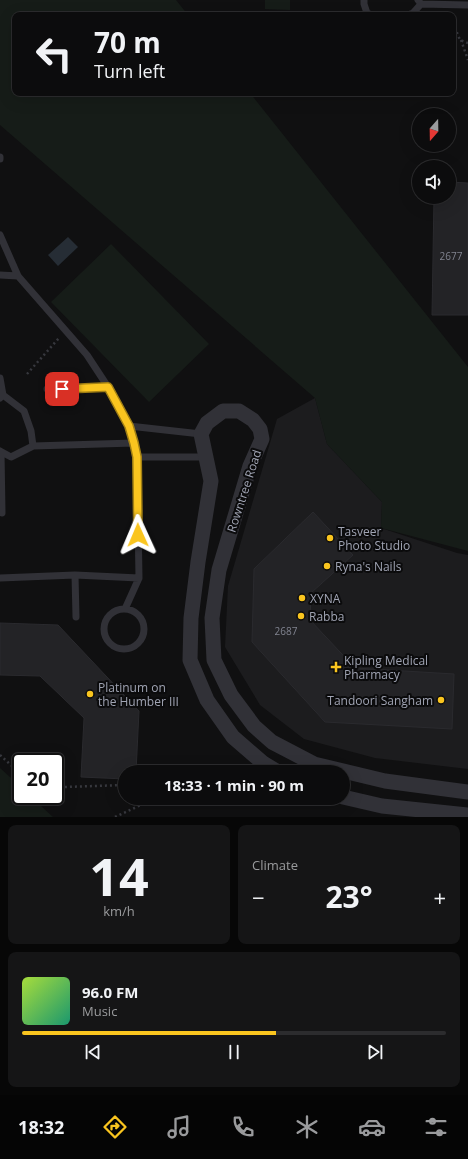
<!DOCTYPE html>
<meta charset="utf-8">
<style>
:root{--surface:#0c0c0d;--page:#151516;--text:#f1f3f6;--muted:#9a9b9d;--line:#2c2c2e;--accent:#fac51f}
body{margin:0;font-family:"Open Sans",sans-serif;background:var(--page);color:var(--text);height:100vh;display:flex;flex-direction:column;font-size:15px;white-space:nowrap}
*{box-sizing:border-box;margin:0}
p{font-size:13px;color:var(--muted)}
.icon{flex:none;width:22px;height:22px;fill:none;stroke:currentColor;stroke-width:2;stroke-linecap:round;stroke-linejoin:round}
.map{position:relative;height:817px;overflow:hidden}
.panel{display:flex;flex-direction:column;gap:8px;padding:8px;background:#070707;flex:1}
.panel>*{flex:none}
.top-card{position:absolute;left:12px;top:12px;width:444px;height:84px;border-radius:8px;box-shadow:0 4px 16px #0002,0 0 0 1px var(--line);background:#0c0c0d;color:var(--text);overflow:hidden}
.needle{width:26px;rotate:200deg}
.tools{position:absolute;left:412px;top:108px;display:grid;gap:8px}
.tools a{display:grid;place-items:center;width:44px;height:44px;border-radius:50%;background:var(--surface);box-shadow:0 4px 16px #0002,0 0 0 1px var(--line);font-size:20px}
.speed{position:absolute;left:12px;top:753px;display:flex;gap:8px;font-size:20px;font-weight:700;text-align:center}
.speed>*{display:grid;place-content:center;width:52px;height:52px;border-radius:50%;background:var(--surface);box-shadow:0 4px 16px #0002,0 0 0 1px var(--line);line-height:1}
.speed .limit{border:2px solid #111;border-radius:6px;background:#fff;color:#111}
.pin{position:absolute;display:grid;place-items:center;width:34px;height:34px;color:#fff;margin:-17px;border-radius:8px;box-shadow:0 2px 6px #0006}
.me{position:absolute;width:44px;margin:-22px;rotate:359deg;stroke-linejoin:round;filter:drop-shadow(0 0 3px #0008)}
.turn{display:flex;align-items:center;gap:14px;height:84px;padding:0 16px;font-size:18px}
.turn .icon{width:52px;height:52px;stroke-width:2.5}
.turn b{display:block;font-size:28px;line-height:34px}
.big{font-size:30px;font-weight:700;line-height:1.1}
.panel .tile{flex:1;display:flex;flex-direction:column;justify-content:center;gap:6px;min-width:0;padding:0 14px;border-radius:8px;background:var(--page)}
.panel .dial{align-items:center;gap:0}
.dial b{font-size:52px;line-height:1}
.song{display:flex;align-items:center;gap:12px}
.cover{width:48px;height:48px;border-radius:6px;background:linear-gradient(135deg,hsl(80 70% 55%),hsl(160 70% 35%))}
.played{height:4px;border-radius:2px;background:linear-gradient(90deg,var(--accent) 60%,var(--line) 60%)}
.keys{display:flex;justify-content:space-around;direction:ltr}
.heat{display:flex;justify-content:space-between;align-items:center;font-size:22px;direction:ltr}
.panel .tiles{flex:1;display:grid;gap:8px;grid-template-columns:1fr 1fr}
.tile:last-child{grid-column:span 2}
.trip{position:absolute;left:118px;top:765px;width:232px;height:40px;border-radius:20px;background:var(--surface);box-shadow:0 4px 16px #0002,0 0 0 1px var(--line);font-weight:700;line-height:40px;text-align:center}
.dock{display:flex;height:64px;justify-content:space-around;align-items:center;background:#050505;color:var(--muted)}
.dock .icon{width:28px;height:28px}
.dock .on{color:var(--accent)}
.dock b{font-size:18px;color:var(--text)}
.map>svg:first-child{display:block}
.built{fill:#1c1c1e}
.green{fill:#161c18}
.water{fill:#262d35}
.building{fill:#232326;stroke:#2a2a2e}
.lines{fill:none;stroke-linecap:round;stroke-linejoin:round}
.path{stroke:#37383e;stroke-width:2.5;stroke-dasharray:2 3;stroke-linecap:butt}
.service{stroke:#313137;stroke-width:7}
.minor{stroke:#313137;stroke-width:15}
.route-casing{stroke:#a28014;stroke-width:10}
.route{stroke:#fac51f;stroke-width:7}
.poi-dot{fill:#fac51f;stroke:#0b0b0c;stroke-width:1.5}
.labels{text-anchor:middle;dominant-baseline:central;stroke-width:4;stroke-linejoin:round;paint-order:stroke}
.number-label{font-size:10px;fill:#80838f}
.street-label{font-size:12px;fill:#a0a4b3;stroke:#0b0b0c}
.poi-label{font-size:12px;fill:#a0a4b3;stroke:#0b0b0c;text-anchor:start}
</style>
<div class="map">
<svg width="468" height="817" viewBox="0 0 468 817">
<rect width="100%" height="100%" fill="#101011"/>
<path class="built" d="M 315,398 L 327,444 L 382,502 L 381,528 L 457,553 L 468,555 L 468,769 L 375,758 L 304,739 L 260,705 L 225,647 L 228,586 L 277,419 Z"/>
<path class="green" d="M 0,0 L 176,0 L 188,15 L 15,15 L 15,93 L 250,93 L 468,367 L 468,551 L 381,528 L 382,502 L 327,444 L 315,398 L 0,125 Z
M 265,0 L 290,0 L 290,10 L 265,9 Z
M 111,244 L 209,344 L 149,402 L 51,302 Z
M 0,768 L 21,787 L 21,796 L 30,796 L 53,817 L 0,817 Z"/>
<path class="water" d="M 68,237 L 78,247 L 58,266 L 48,255 Z"/>
<path class="building" d="M 449,182 L 468,183 L 468,315 L 432,315 L 434,197 L 449,197 Z
M 313,512 L 353,555 L 311,593 L 310,620 L 355,668 L 454,674 L 452,729 L 325,722 L 252,642 L 254,569 Z
M 0,623 L 58,625 L 139,711 L 136,772 L 125,772 L 125,779 L 81,777 L 84,718 L 40,676 L 0,675 Z"/>
<g class="lines">
<path class="path" d="M 453,23 L 460,40 L 468,43
M 461,40 L 468,60
M 27,374 L 59,338
M 0,755 L 13,767 L 21,773
M 55,786 L 64,787 L 125,785
M 233,798 C 246,801 273,811 282,798
M 115,817 L 156,798"/>
<path class="service" d="M 364,0 L 364,4 L 367,13 L 371,15
M 418,0 L 421,4 L 468,5
M 408,15 L 413,13 L 421,4
M 0,157 L 0,159
M 0,235 L 18,276 L 87,355 L 108,387 L 129,426 L 137,457 L 139,578 L 125,609
M 0,275 L 18,276
M 0,378 L 3,395 L 0,398
M 47,389 L 108,387
M 3,395 L 24,411 L 31,431 L 33,446
M 129,426 L 201,434
M 0,451 L 11,457 L 33,446 L 134,443
M 1,452 L 2,513
M 137,457 L 206,457
M 75,575 L 76,617
M 0,578 L 75,575 L 139,578
M104 629a20 20 0 1 1 40 0a20 20 0 1 1-40 0Z"/>
<path class="minor" d="M 278,772 L 263,763 L 233,737 L 207,700 L 190,660 L 191,618 L 198,562 L 211,481 L 201,434 L 207,423 L 223,411 L 239,411 L 253,420 L 260,429 L 262,439 L 250,466 L 219,570 L 212,618 L 214,660 L 231,695 L 254,726 L 272,742 L 314,764 L 385,781 L 468,792
M 343,797 L 382,806 L 468,815"/>
</g>
<g class="lines">
<defs>
<path id="route" d="M 62,389 L 108,387 L 129,426 L 134,443 L 137,457 L 138,535"/>
</defs>
<use href="#route" class="route-casing"/>
<use href="#route" class="route"/>
</g>
<g class="poi-dot">
<circle cx="330" cy="538" r="4"/>
<circle cx="327" cy="566" r="4"/>
<circle cx="302" cy="598" r="4"/>
<circle cx="301" cy="616" r="4"/>
<path d="M334 661h4v4h4v4h-4v4h-4v-4h-4v-4h4z"/>
<circle cx="90" cy="694" r="4"/>
<circle cx="441" cy="700" r="4"/>
</g>
<g class="labels">
<g class="number-label">
<text x="451" y="256">2677</text>
<text x="286" y="631">2687</text>
</g>
<g class="street-label">
<text transform="translate(244 491) rotate(-72)">Rowntree Road</text>
</g>
<g class="poi-label">
<text x="338" y="531">Tasveer<tspan x="338" dy="14">Photo Studio</tspan></text>
<text x="335" y="566">Ryna's Nails</text>
<text x="310" y="598">XYNA</text>
<text x="309" y="616">Rabba</text>
<text x="344" y="660">Kipling Medical<tspan x="344" dy="14">Pharmacy</tspan></text>
<text x="98" y="687">Platinum on<tspan x="98" dy="14">the Humber III</tspan></text>
<text x="433" y="700" text-anchor="end">Tandoori Sangham</text>
</g>
</g>
</svg>
<div class="tools">
<a><svg class="needle" viewBox="-14 -14 28 28"><path d="M0-13l5 13h-10z" fill="#e53935"/><path d="M0 13l5-13h-10z" fill="#9a9b9d"/></svg></a>
<a><svg class="icon" aria-label="sound" viewBox="0 0 24 24"><path d="M4 9h4l5-4v14l-5-4H4zM17 9q2 3 0 6"/></svg></a>
</div>
<div class="speed"><div class="limit">20</div></div>
<div class="pin" style="left:62px;top:389px;background:#d93025"><svg class="icon" aria-label="arrive" viewBox="0 0 24 24"><path d="M6 21V4h12l-3 4 3 4H6"/></svg></div>
<svg class="me" style="left:138px;top:535px" viewBox="-20 -20 40 40"><path d="M0-17L14 15 0 8-14 15z" fill="#fac51f" stroke="#fff" stroke-width="4"/></svg>
<div class="trip">18:33 · 1 min · 90 m</div>
<div class="top-card">
<div class="turn"><svg class="icon" aria-label="left" viewBox="0 0 24 24"><path d="M17 20v-9H6M10 6l-5 5 5 5"/></svg><div><b>70 m</b>Turn left</div></div>
</div>
</div>
<section class="panel">
<div class="tiles">
<div class="tile dial"><b>14</b><p>km/h</p></div>
<div class="tile"><p>Climate</p>
<div class="heat"><a>−</a><b class="big">23°</b><a>+</a></div>
</div>
<div class="tile">
<div class="song"><i class="cover"></i><div><b>96.0 FM</b><p>Music</p></div></div>
<div class="played"></div>
<div class="keys"><svg class="icon" aria-label="previous" viewBox="0 0 24 24"><path d="M18 5L8 12l10 7zM5 5v14"/></svg><svg class="icon" aria-label="pause" viewBox="0 0 24 24"><path d="M8 5v14M16 5v14"/></svg><svg class="icon" aria-label="next" viewBox="0 0 24 24"><path d="M6 5l10 7-10 7zM19 5v14"/></svg></div>
</div>
</div>
</section>
<nav class="dock">
<b>18:32</b>
<svg class="icon on" aria-label="directions" viewBox="0 0 24 24"><path d="M12 3l9 9-9 9-9-9zM9 14v-3h6M13 9l2 2-2 2"/></svg>
<svg class="icon" aria-label="music" viewBox="0 0 24 24"><path d="M9 18V5l10-2v13"/><circle cx="6" cy="18" r="3"/><circle cx="16" cy="16" r="3"/></svg>
<svg class="icon" aria-label="phone" viewBox="0 0 24 24"><path d="M5 4h4l2 5-3 2q2 4 5 5l2-3 5 2v4C11 20 4 13 5 4z"/></svg>
<svg class="icon" aria-label="climate" viewBox="0 0 24 24"><path d="M12 3v18M4 7l16 10M4 17L20 7"/></svg>
<svg class="icon" aria-label="car" viewBox="0 0 24 24"><path d="M5 17H2v-5l4-1 3-4h7l3 4 3 1v5h-3M9 17h6M6 11h13"/><circle cx="7" cy="17" r="2"/><circle cx="17" cy="17" r="2"/></svg>
<svg class="icon" aria-label="filters" viewBox="0 0 24 24"><path d="M4 7h16M4 17h16"/><circle cx="9" cy="7" r="2"/><circle cx="15" cy="17" r="2"/></svg>
</nav>
